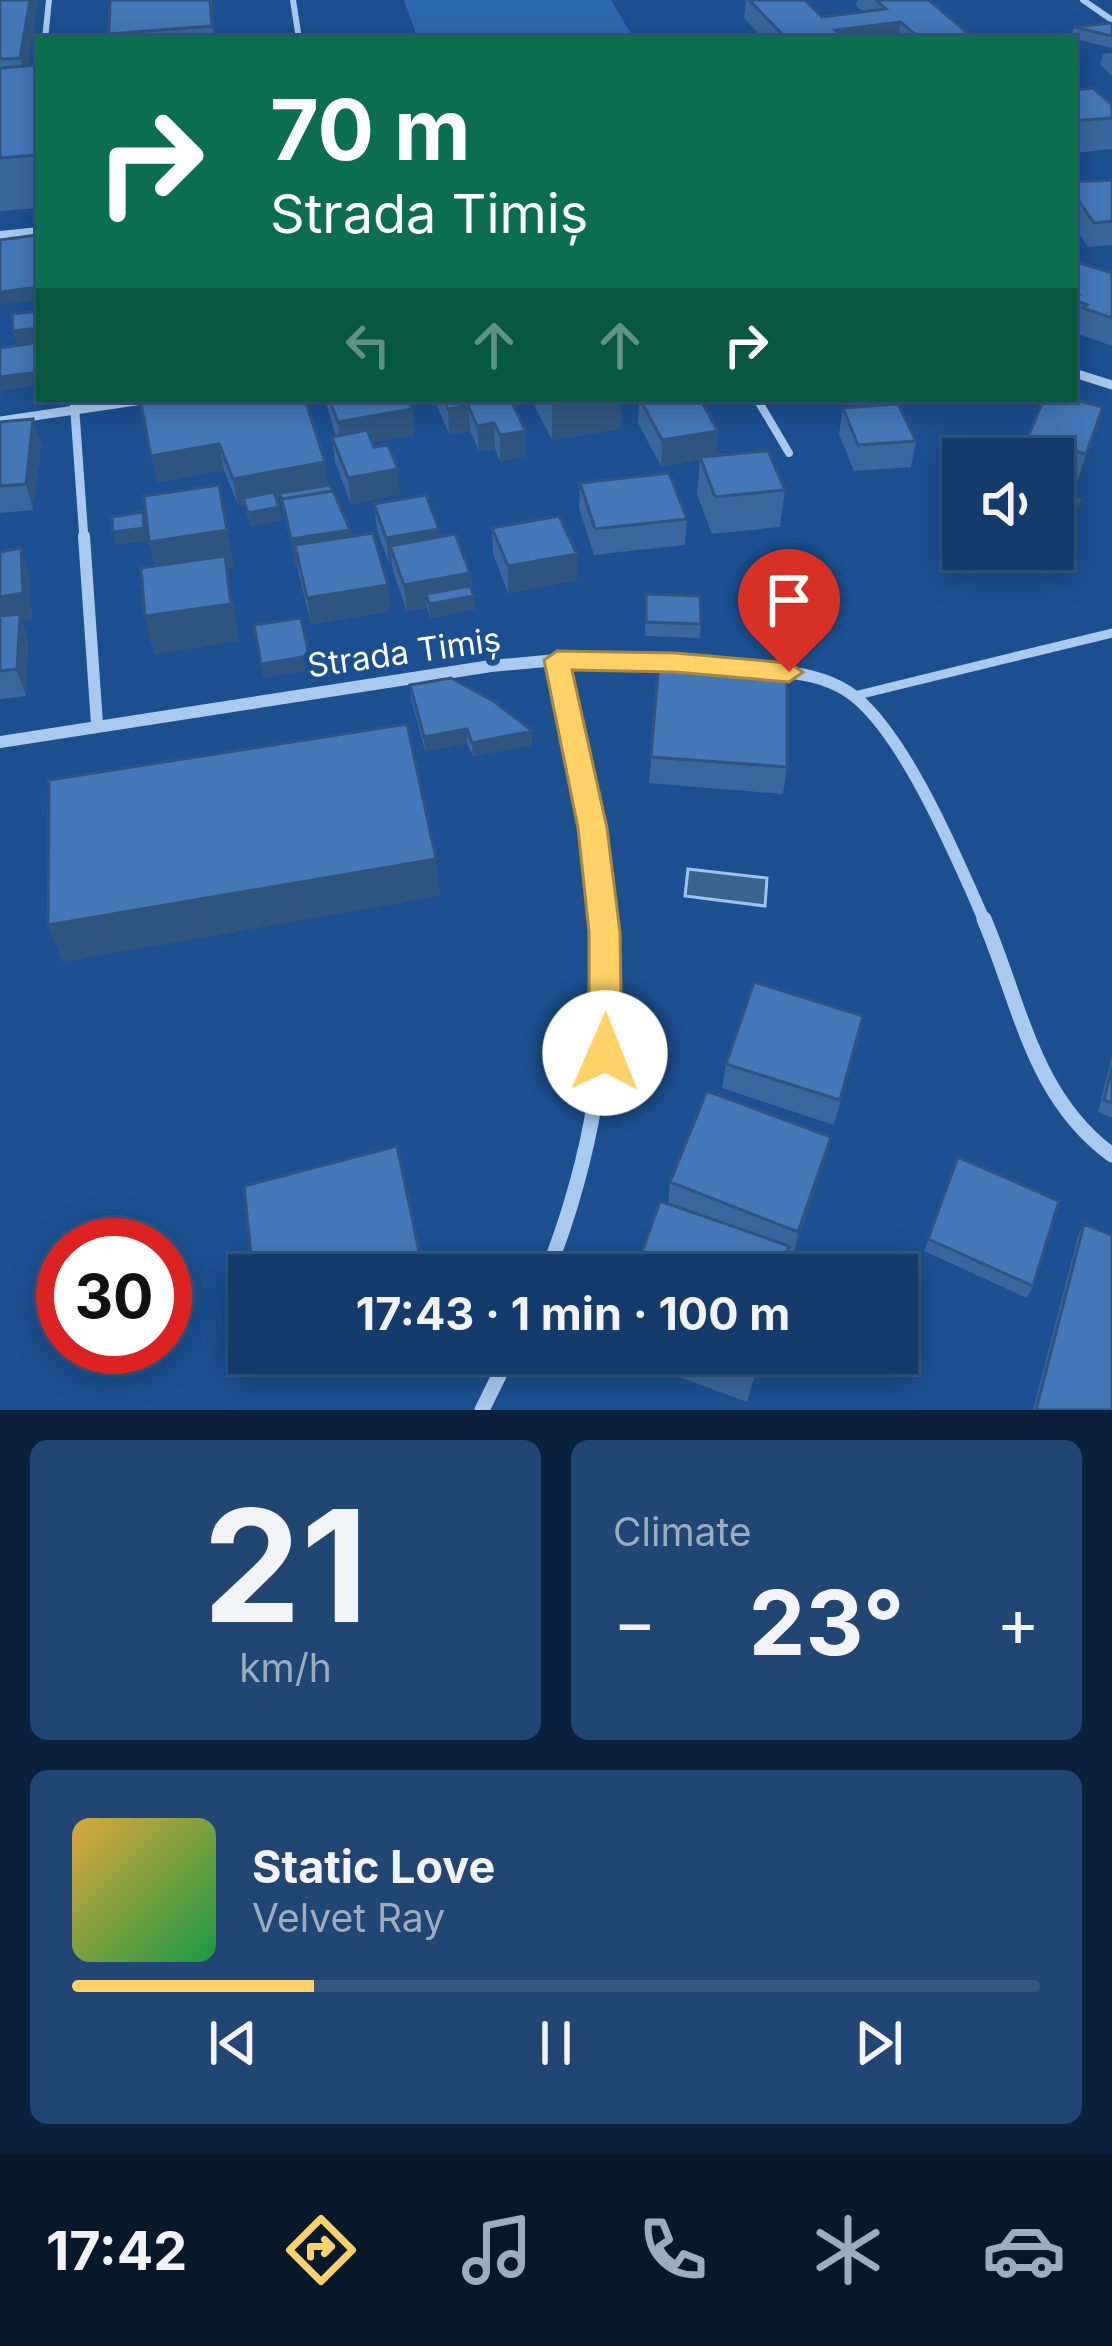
<!DOCTYPE html>
<meta charset="utf-8">
<style>
:root{--surface:#143b6b;--page:#214673;--text:#f1f3f6;--muted:#9dadc1;--line:#33557e;--accent:#ffd166}
body{margin:0;font-family:Inter,sans-serif;background:var(--page);color:var(--text);height:100vh;display:flex;flex-direction:column;font-size:45px;white-space:nowrap}
*{box-sizing:border-box;margin:0}
p{font-size:39px;color:var(--muted)}
.icon{flex:none;width:66px;height:66px;fill:none;stroke:currentColor;stroke-width:2;stroke-linecap:round;stroke-linejoin:round}
.map{position:relative;height:1410px;overflow:hidden}
.side{display:flex;flex-direction:column;gap:30px;padding:30px;background:#0b203b;flex:1}
.side>*{flex:none}
.top-card{position:absolute;left:36px;top:36px;width:1041px;height:366px;border-radius:0px;box-shadow:0 6px 30px #0003,0 0 0 3px var(--line);background:#0b6e4f;color:#fff;overflow:hidden}
.buttons{position:absolute;left:942px;top:438px;display:grid;gap:24px}
.buttons a{display:grid;place-items:center;width:132px;height:132px;border-radius:0px;background:var(--surface);box-shadow:0 6px 30px #0003,0 0 0 3px var(--line);font-size:60px}
.speed{position:absolute;left:36px;top:1218px;display:flex;gap:24px;font-size:60px;font-weight:700;text-align:center}
.speed>*{display:grid;place-content:center;width:156px;height:156px;border-radius:50%;background:var(--surface);box-shadow:0 6px 30px #0003,0 0 0 3px var(--line);line-height:1}
.speed .limit{border:18px solid #d22;background:#fff;color:#111}
.pin{position:absolute;display:grid;place-items:center;width:102px;height:102px;color:#fff;margin:-123px -51px;border-radius:50% 50% 50% 0;rotate:-45deg;box-shadow:0 0 12px #0007}
.pin .icon{rotate:45deg}
.me{position:absolute;width:132px;margin:-66px;rotate:1deg;stroke-linejoin:round;filter:drop-shadow(0 0 9px #0008)}
.turn{display:flex;align-items:center;gap:42px;height:252px;padding:0 36px;font-size:54px}
.turn .icon{width:156px;height:156px;stroke-width:2.5}
.turn b{display:block;font-size:84px;line-height:102px}
.lanes{display:flex;align-items:center;height:114px;padding:0 36px;background:#0003;justify-content:center;gap:60px;direction:ltr}
.lanes .off{opacity:.35}
.big{font-size:90px;font-weight:700;line-height:1.1}
.side .card{flex:1;display:flex;flex-direction:column;justify-content:center;gap:18px;min-width:0;padding:0 42px;border-radius:18px;background:var(--page)}
.side .dial{align-items:center;gap:0}
.dial b{font-size:156px;line-height:1}
.song{display:flex;align-items:center;gap:36px}
.cover{width:144px;height:144px;border-radius:18px;background:linear-gradient(135deg,hsl(40 70% 55%),hsl(140 70% 35%))}
.played{height:12px;border-radius:6px;background:linear-gradient(90deg,var(--accent) 25%,var(--line) 25%)}
.keys{display:flex;justify-content:space-around;direction:ltr}
.heat{display:flex;justify-content:space-between;align-items:center;font-size:66px;direction:ltr}
.side .tiles{flex:1;display:grid;gap:30px;grid-template-columns:1fr 1fr}
.card:last-child{grid-column:span 2}
.trip{position:absolute;left:228px;top:1254px;width:690px;height:120px;border-radius:0px;background:var(--surface);box-shadow:0 6px 30px #0003,0 0 0 3px var(--line);font-weight:700;line-height:120px;text-align:center}
.dock{display:flex;height:192px;justify-content:space-around;align-items:center;background:#08182b;color:var(--muted)}
.dock .icon{width:84px;height:84px}
.dock .active{color:var(--accent)}
.dock b{font-size:54px;color:var(--text)}
.map>svg:first-child{display:block}
.green{fill:#2e69ad}
.water{fill:#3c6290;stroke:#9cc4f0;stroke-width:3}
.lines{fill:none;stroke-linecap:round;stroke-linejoin:round}
.lane-far2{stroke:#a9c9ee;stroke-width:6}
.lane-far1{stroke:#a9c9ee;stroke-width:8}
.lane{stroke:#a9c9ee;stroke-width:9}
.street-far3{stroke:#a9c9ee;stroke-width:8}
.street-far2{stroke:#a9c9ee;stroke-width:9}
.street-far1{stroke:#a9c9ee;stroke-width:12}
.street{stroke:#a9c9ee;stroke-width:15}
.wall{fill:#3a679d}
.shaded-wall{fill:#305480}
.building{fill:#4478b7;stroke:#305480;stroke-width:3}
.route{fill:#ffd166;stroke:#a68842;stroke-width:3}
.labels{text-anchor:middle;dominant-baseline:central;stroke-width:12;stroke-linejoin:round;paint-order:stroke}
.street-label{font-size:33px;fill:#fff;stroke:#1b4f8f}
</style>
<div class="map">
<svg width="1112" height="1410" viewBox="0 0 1112 1410">
<rect width="100%" height="100%" fill="#1b4f8f"/>
<path class="green" d="M 404,0 L 611,0 L 634,39 L 418,39 Z"/>
<path class="water" d="M 688,869 L 767,878 L 765,906 L 685,896 Z"/>
<g class="lines">
<path class="lane-far2" d="M 293,0 L 299,39
M 1083,0 L 1112,20
M 45,39 L 49,0"/>
<path class="lane-far1" d="M 757,399 L 789,453"/>
<path class="lane" d="M 854,696 L 1112,633"/>
<path class="street-far3" d="M 0,235 L 39,231"/>
<path class="street-far2" d="M 1074,373 L 1112,385
M 74,399 L 84,539
M 0,421 L 149,399"/>
<path class="street-far1" d="M 84,536 L 97,724
M 557,660 L 590,811 L 603,922
M 775,671 C 799,673 825,677 847,691 C 902,726 958,861 985,922
M 0,742 L 491,666 L 557,660 L 671,662"/>
<path class="street" d="M 984,919 C 1021,1006 1033,1097 1112,1155
M 546,1275 C 592,1159 612,1044 602,919
M 482,1410 L 510,1353"/>
</g>
<path class="wall" d="M 0,0 L 28,66 L 39,65 L 39,208 L 0,211 Z
M 746,0 L 805,0 L 822,17 L 863,12 L 856,6 L 857,0 L 929,0 L 968,39 L 764,39 L 744,18 Z
M 213,10 L 215,39 L 110,39 L 109,34 Z
M 1112,24 L 1112,48 L 1071,38 L 1074,27 Z
M 1112,53 L 1112,76 L 1100,65 L 1103,54 Z
M 1074,90 L 1112,105 L 1112,149 L 1074,153 Z
M 1112,180 L 1112,245 L 1088,247 L 1074,226 L 1074,182 Z
M 1074,267 L 1112,273 L 1112,346 L 1076,333 L 1077,329 L 1074,328 Z
M 325,399 L 407,399 L 412,409 L 414,435 L 372,442 L 400,494 L 351,504 L 335,462 L 332,437 L 336,436 Z
M 434,399 L 510,399 L 526,431 L 526,456 L 500,461 L 495,449 L 479,451 L 470,431 L 449,434 Z
M 531,399 L 621,399 L 620,429 L 552,440 Z
M 639,399 L 716,455 L 785,490 L 780,527 L 712,534 L 697,494 L 700,459 L 661,466 L 638,423 Z
M 141,404 L 325,462 L 328,485 L 350,530 L 351,536 L 390,611 L 311,624 L 280,497 L 276,498 L 282,520 L 251,526 L 244,504 L 238,505 L 224,470 L 157,482 Z
M 1103,407 L 1078,479 L 1053,473 L 1053,459 L 1022,459 L 1027,439 Z
M 843,408 L 916,441 L 911,467 L 854,471 L 839,434 Z
M 33,419 L 41,444 L 33,510 L 0,513 L 0,422 Z
M 580,483 L 687,519 L 685,545 L 594,555 L 579,508 Z
M 1053,492 L 1072,525 L 1054,572 L 971,549 L 1053,549 Z
M 374,504 L 439,529 L 439,537 L 470,573 L 475,609 L 430,618 L 427,608 L 407,611 L 393,572 L 392,564 L 389,564 L 377,530 Z
M 492,528 L 577,580 L 508,593 L 493,554 Z
M 0,552 L 29,575 L 32,619 L 22,621 L 28,640 L 26,696 L 0,699 Z
M 646,594 L 701,624 L 700,638 L 645,636 Z
M 659,660 L 787,767 L 783,794 L 649,783 Z
M 410,685 L 532,745 L 473,756 L 467,743 L 425,751 L 411,699 Z
M 857,1041 L 834,1125 L 722,1088 L 726,1064 Z
M 1112,1056 L 1112,1118 L 1098,1112 Z
M 958,1157 L 1033,1286 L 1027,1298 L 924,1251 Z
M 825,1161 L 793,1256 L 787,1253 L 782,1275 L 634,1275 L 668,1204 L 670,1182 Z
M 1084,1224 L 1112,1410 L 1033,1410 L 1078,1236 Z
M 615,1353 L 761,1353 L 747,1402 Z"/>
<path class="shaded-wall" d="M 30,0 L 38,0 L 26,80 L 20,58 Z
M 210,0 L 212,0 L 213,10 L 215,39 L 212,26 Z
M 901,22 L 898,39 L 834,39 L 835,30 Z
M 969,34 L 968,39 L 926,39 Z
M 39,287 L 39,300 L 0,305 L 0,292 Z
M 39,328 L 39,341 L 17,344 L 13,331 Z
M 39,372 L 39,385 L 0,391 L 0,377 Z
M 582,399 L 621,399 L 620,429 L 552,440 L 552,404 Z
M 468,405 L 470,431 L 449,434 L 448,409 Z
M 1103,407 L 1096,433 L 1078,479 L 1086,454 Z
M 412,409 L 414,435 L 341,448 L 338,422 Z
M 33,419 L 41,444 L 33,510 L 26,484 Z
M 494,423 L 495,449 L 479,451 L 477,426 Z
M 526,431 L 526,456 L 500,461 L 500,435 Z
M 718,431 L 716,457 L 661,466 L 662,440 Z
M 219,444 L 224,470 L 157,482 L 151,456 Z
M 325,462 L 329,488 L 238,505 L 233,479 Z
M 398,469 L 400,494 L 351,504 L 348,478 Z
M 219,485 L 234,567 L 227,568 L 239,641 L 154,654 L 145,616 L 158,579 L 149,542 Z
M 1080,499 L 1072,525 L 1054,572 L 1062,546 Z
M 279,507 L 282,520 L 251,526 L 248,513 Z
M 143,512 L 147,541 L 116,545 L 113,532 Z
M 439,529 L 441,555 L 390,546 L 392,564 L 389,564 L 386,538 Z
M 350,530 L 354,556 L 295,545 L 298,565 L 295,566 L 291,539 Z
M 21,548 L 29,575 L 32,619 L 22,621 L 28,640 L 26,696 L 0,625 L 0,597 Z
M 577,554 L 577,580 L 508,593 L 508,566 Z
M 470,573 L 471,596 L 474,596 L 475,609 L 430,618 L 426,594 L 427,608 L 407,611 L 404,585 Z
M 388,585 L 390,611 L 311,624 L 307,598 Z
M 309,656 L 311,670 L 264,678 L 261,664 Z
M 467,729 L 467,743 L 425,751 L 424,737 Z
M 532,731 L 532,745 L 473,756 L 472,743 Z
M 436,859 L 440,896 L 62,962 L 48,925 Z
M 831,1137 L 825,1161 L 793,1256 L 798,1232 Z"/>
<path class="building" d="M 0,0 L 30,0 L 20,58 L 0,59 Z
M 110,0 L 210,0 L 212,26 L 109,34 Z
M 749,0 L 805,0 L 822,17 L 886,9 L 876,0 L 929,0 L 969,34 L 920,39 L 901,22 L 835,30 L 844,39 L 787,39 Z
M 1110,23 L 1112,24 L 1112,36 L 1074,27 Z
M 39,65 L 39,155 L 0,158 L 0,68 Z
M 1093,88 L 1112,105 L 1112,118 L 1074,121 L 1074,90 Z
M 1112,180 L 1112,221 L 1094,223 L 1074,194 L 1074,182 Z
M 37,235 L 39,287 L 0,292 L 0,240 Z
M 1080,263 L 1112,273 L 1112,318 L 1083,308 L 1087,305 L 1074,300 L 1074,298 L 1079,295 L 1074,292 L 1074,267 Z
M 39,311 L 39,328 L 13,331 L 12,314 Z
M 39,342 L 39,372 L 0,377 L 0,348 Z
M 175,399 L 305,399 L 325,462 L 233,479 L 219,444 L 151,456 L 141,404 Z
M 329,399 L 407,399 L 412,409 L 338,422 Z
M 444,399 L 510,399 L 526,431 L 500,435 L 494,423 L 477,426 L 468,405 L 448,409 Z
M 550,399 L 582,399 L 552,404 Z
M 640,399 L 700,399 L 718,431 L 662,440 Z
M 1044,399 L 1070,399 L 1103,407 L 1086,454 L 1027,439 Z
M 898,404 L 916,441 L 858,445 L 843,408 Z
M 33,419 L 26,484 L 0,486 L 0,422 Z
M 367,430 L 374,447 L 388,445 L 398,469 L 348,478 L 332,437 Z
M 768,451 L 785,490 L 715,497 L 700,457 Z
M 669,473 L 687,519 L 595,529 L 580,483 Z
M 219,485 L 227,530 L 149,542 L 144,496 Z
M 330,485 L 332,491 L 282,499 L 284,509 L 280,493 Z
M 333,491 L 350,530 L 291,539 L 282,499 Z
M 274,492 L 279,507 L 248,513 L 243,498 Z
M 1053,492 L 1080,499 L 1062,546 L 1053,544 Z
M 426,495 L 439,529 L 386,538 L 374,504 Z
M 143,512 L 144,528 L 113,532 L 112,517 Z
M 559,516 L 577,554 L 508,566 L 492,528 Z
M 373,533 L 388,585 L 307,598 L 295,545 Z
M 455,534 L 470,573 L 404,585 L 390,546 Z
M 21,548 L 23,593 L 0,597 L 0,552 Z
M 225,556 L 231,604 L 145,616 L 141,568 Z
M 470,586 L 474,596 L 429,604 L 426,594 Z
M 646,594 L 700,596 L 701,624 L 646,622 Z
M 20,614 L 17,669 L 0,671 L 0,616 Z
M 301,618 L 309,656 L 261,664 L 254,625 Z
M 659,660 L 787,670 L 787,767 L 651,757 Z
M 451,678 L 495,702 L 532,731 L 472,743 L 467,729 L 424,737 L 410,685 Z
M 407,724 L 436,859 L 48,925 L 49,780 Z
M 754,982 L 863,1016 L 840,1100 L 726,1064 Z
M 1112,1067 L 1112,1103 L 1104,1100 Z
M 707,1091 L 831,1137 L 798,1232 L 670,1182 Z
M 397,1146 L 424,1275 L 253,1275 L 244,1186 Z
M 958,1157 L 1059,1201 L 1033,1286 L 928,1239 Z
M 660,1201 L 789,1246 L 781,1275 L 634,1275 Z
M 1084,1224 L 1112,1235 L 1112,1410 L 1036,1410 Z
M 701,1353 L 759,1353 L 754,1372 Z"/>
<path class="route" d="M 557,651 L 675,653 L 789,663 L 803,672 L 789,682 L 675,672 L 572,670 L 607,828 L 620,932 L 622,1053 L 617,1064 L 605,1068 L 594,1064 L 589,1053 L 589,932 L 578,828 L 544,660 Z"/>
<g class="labels">
<g class="street-label">
<text transform="translate(404 652) rotate(-8)">Strada Timiș</text>
</g>
</g>
</svg>
<div class="buttons">
<a><svg class="icon" aria-label="sound" viewBox="0 0 24 24"><path d="M4 9h4l5-4v14l-5-4H4zM17 9q2 3 0 6"/></svg></a>
</div>
<div class="speed"><div class="limit">30</div></div>
<div class="pin" style="left:789px;top:672px;background:#d93025"><svg class="icon" aria-label="arrive" viewBox="0 0 24 24"><path d="M6 21V4h12l-3 4 3 4H6"/></svg></div>
<svg class="me" style="left:605px;top:1053px" viewBox="-20 -20 40 40"><circle r="19" fill="#fff"/><path d="M0-13L10 11 0 6-10 11z" fill="#ffd166"/></svg>
<div class="trip">17:43 · 1 min · 100 m</div>
<div class="top-card">
<div class="turn"><svg class="icon" aria-label="right" viewBox="0 0 24 24"><path d="M7 20v-9h11M14 6l5 5-5 5"/></svg><div><b>70 m</b>Strada Timiș</div></div>
<div class="lanes"><svg class="icon off" aria-label="left" viewBox="0 0 24 24"><path d="M17 20v-9H6M10 6l-5 5 5 5"/></svg><svg class="icon off" aria-label="ahead" viewBox="0 0 24 24"><path d="M12 20V5M6 11l6-6 6 6"/></svg><svg class="icon off" aria-label="ahead" viewBox="0 0 24 24"><path d="M12 20V5M6 11l6-6 6 6"/></svg><svg class="icon" aria-label="right" viewBox="0 0 24 24"><path d="M7 20v-9h11M14 6l5 5-5 5"/></svg></div>
</div>
</div>
<section class="side">
<div class="tiles">
<div class="card dial"><b>21</b><p>km/h</p></div>
<div class="card"><p>Climate</p>
<div class="heat"><a>−</a><b class="big">23°</b><a>+</a></div>
</div>
<div class="card">
<div class="song"><i class="cover"></i><div><b>Static Love</b><p>Velvet Ray</p></div></div>
<div class="played"></div>
<div class="keys"><svg class="icon" aria-label="previous" viewBox="0 0 24 24"><path d="M18 5L8 12l10 7zM5 5v14"/></svg><svg class="icon" aria-label="pause" viewBox="0 0 24 24"><path d="M8 5v14M16 5v14"/></svg><svg class="icon" aria-label="next" viewBox="0 0 24 24"><path d="M6 5l10 7-10 7zM19 5v14"/></svg></div>
</div>
</div>
</section>
<nav class="dock">
<b>17:42</b>
<svg class="icon active" aria-label="directions" viewBox="0 0 24 24"><path d="M12 3l9 9-9 9-9-9zM9 14v-3h6M13 9l2 2-2 2"/></svg>
<svg class="icon" aria-label="music" viewBox="0 0 24 24"><path d="M9 18V5l10-2v13"/><circle cx="6" cy="18" r="3"/><circle cx="16" cy="16" r="3"/></svg>
<svg class="icon" aria-label="phone" viewBox="0 0 24 24"><path d="M5 4h4l2 5-3 2q2 4 5 5l2-3 5 2v4C11 20 4 13 5 4z"/></svg>
<svg class="icon" aria-label="climate" viewBox="0 0 24 24"><path d="M12 3v18M4 7l16 10M4 17L20 7"/></svg>
<svg class="icon" aria-label="car" viewBox="0 0 24 24"><path d="M5 17H2v-5l4-1 3-4h7l3 4 3 1v5h-3M9 17h6M6 11h13"/><circle cx="7" cy="17" r="2"/><circle cx="17" cy="17" r="2"/></svg>
</nav>
